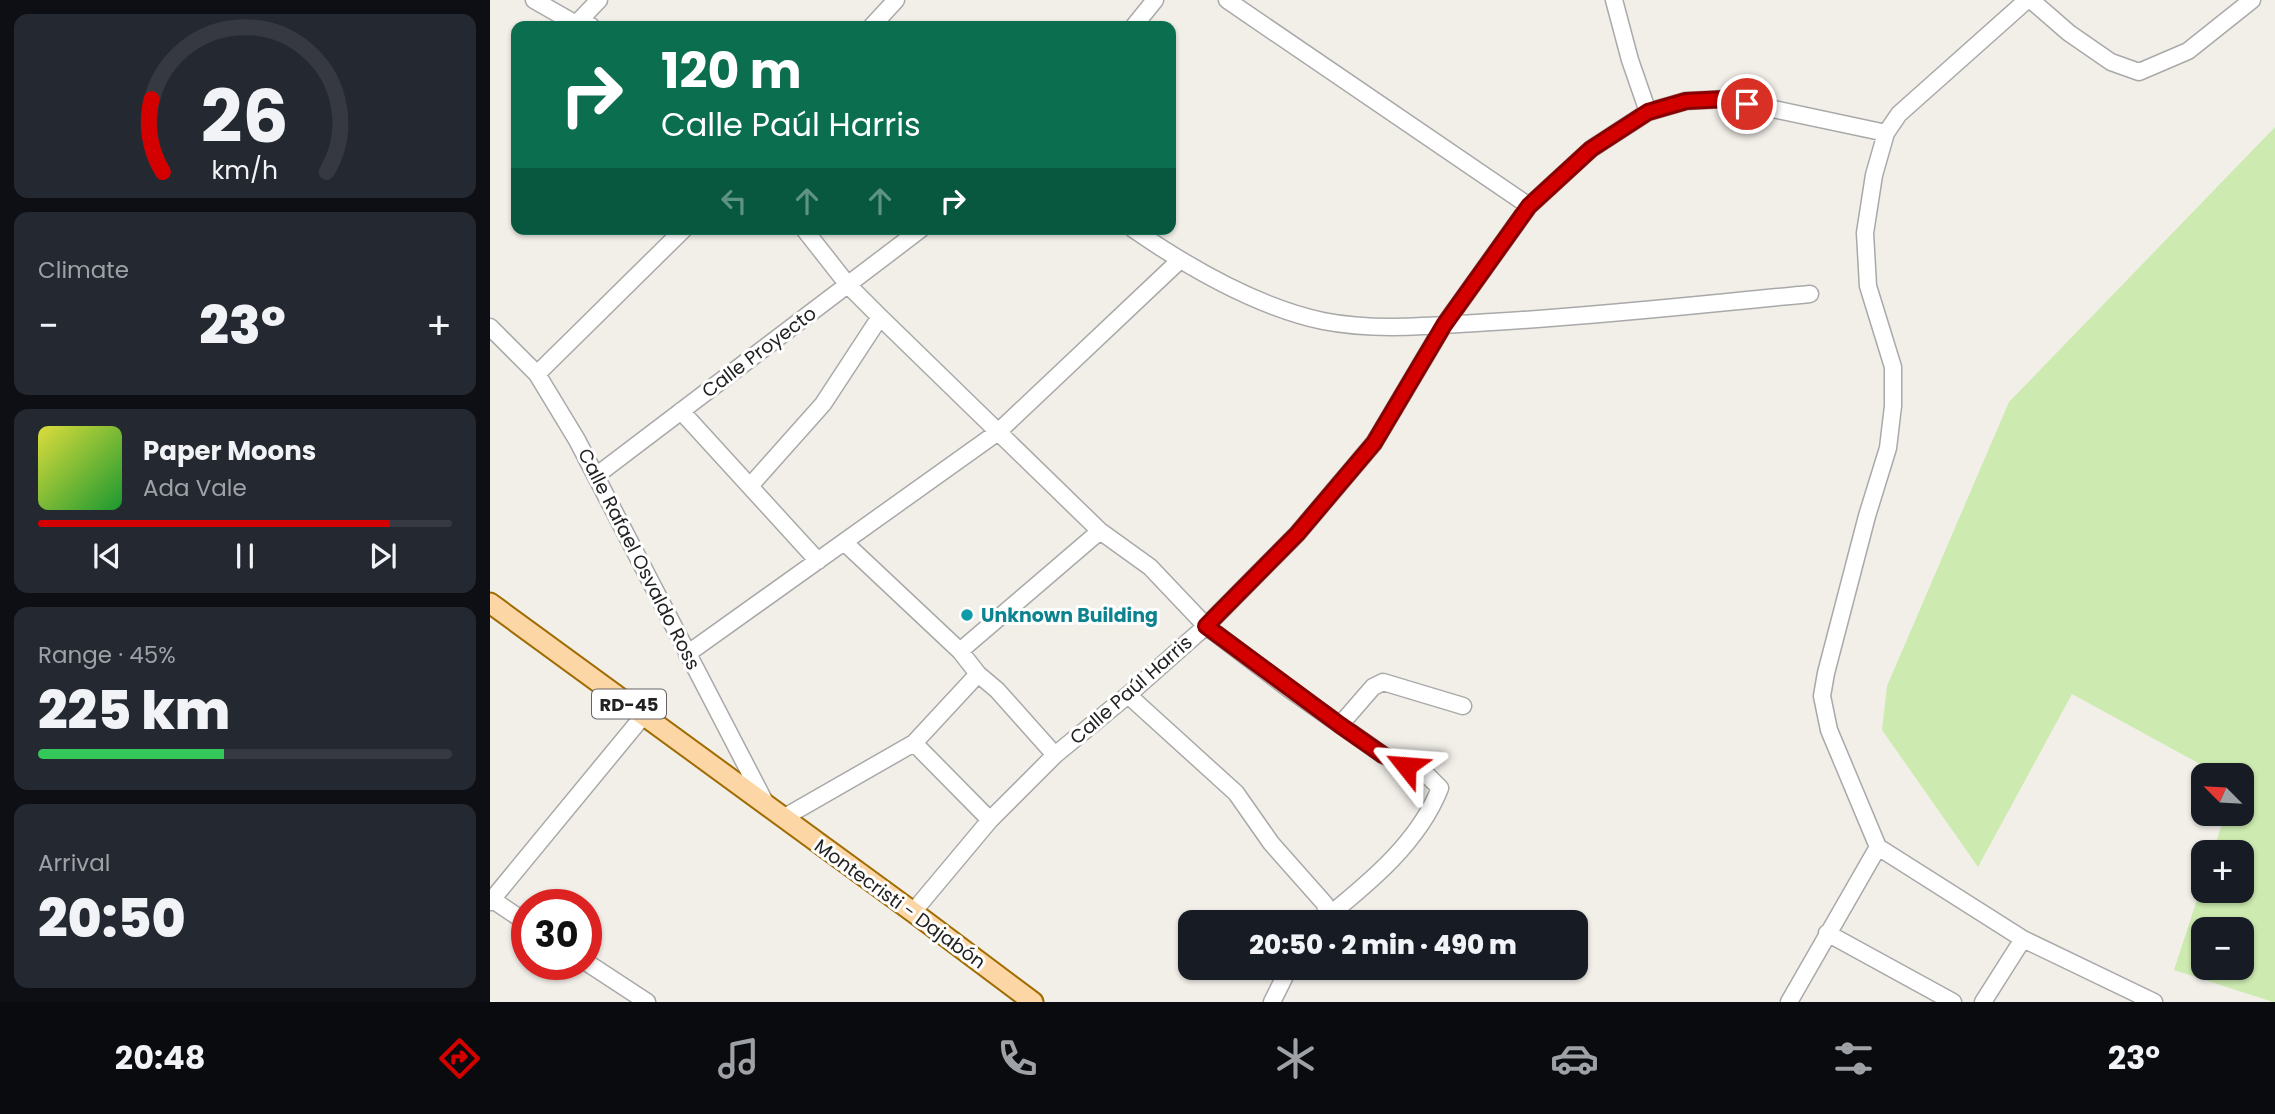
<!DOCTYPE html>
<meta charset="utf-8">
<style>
:root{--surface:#171b24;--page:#242831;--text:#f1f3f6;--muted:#9ea1a6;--line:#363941;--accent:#d40000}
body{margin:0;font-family:Poppins,sans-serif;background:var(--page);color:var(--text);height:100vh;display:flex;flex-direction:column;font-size:26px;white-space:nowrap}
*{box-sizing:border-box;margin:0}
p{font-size:23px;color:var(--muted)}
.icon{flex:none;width:38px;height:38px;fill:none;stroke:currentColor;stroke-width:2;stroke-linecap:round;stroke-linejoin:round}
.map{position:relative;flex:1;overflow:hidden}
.details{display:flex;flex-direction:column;gap:14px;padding:14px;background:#0d0f14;width:490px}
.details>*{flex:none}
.guide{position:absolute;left:21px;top:21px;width:665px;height:214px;border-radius:14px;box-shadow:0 2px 5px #0004;background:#0b6e4f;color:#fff;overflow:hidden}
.needle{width:46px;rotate:294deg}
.controls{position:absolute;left:1701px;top:763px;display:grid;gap:14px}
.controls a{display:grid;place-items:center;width:63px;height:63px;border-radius:14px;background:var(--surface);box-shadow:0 2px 5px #0004;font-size:35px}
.speed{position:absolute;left:21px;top:889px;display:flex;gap:14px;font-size:35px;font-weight:700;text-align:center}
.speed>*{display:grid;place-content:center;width:91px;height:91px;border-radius:50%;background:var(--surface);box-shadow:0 2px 5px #0004;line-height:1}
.speed .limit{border:10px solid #d22;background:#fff;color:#111}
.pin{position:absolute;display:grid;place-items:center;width:60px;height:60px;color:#fff;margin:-30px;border:4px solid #fff;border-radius:50%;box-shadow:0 2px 7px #0007}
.me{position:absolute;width:77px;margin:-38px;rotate:298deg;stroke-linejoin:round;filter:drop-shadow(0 0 5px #0008)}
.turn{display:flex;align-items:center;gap:24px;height:147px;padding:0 35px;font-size:32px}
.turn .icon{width:91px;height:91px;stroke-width:2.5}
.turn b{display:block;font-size:49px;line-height:60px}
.lanes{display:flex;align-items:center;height:66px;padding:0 35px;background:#0003;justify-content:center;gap:35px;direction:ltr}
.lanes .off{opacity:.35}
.big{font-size:52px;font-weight:800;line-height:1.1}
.details .tile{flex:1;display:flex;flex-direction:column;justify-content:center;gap:10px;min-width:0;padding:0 24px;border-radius:14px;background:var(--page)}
.details .dial{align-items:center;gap:0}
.dial svg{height:182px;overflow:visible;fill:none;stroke:var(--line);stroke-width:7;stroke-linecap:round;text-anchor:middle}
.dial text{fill:var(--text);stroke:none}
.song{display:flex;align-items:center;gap:21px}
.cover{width:84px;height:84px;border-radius:10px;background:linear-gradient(135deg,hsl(60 70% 55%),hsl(130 70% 35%))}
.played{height:7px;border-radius:4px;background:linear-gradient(90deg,var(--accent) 85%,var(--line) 85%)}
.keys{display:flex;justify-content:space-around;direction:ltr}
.heat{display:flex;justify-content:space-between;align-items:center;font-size:38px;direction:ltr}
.charge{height:10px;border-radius:5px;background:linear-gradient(90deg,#34c759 45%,var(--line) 0)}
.trip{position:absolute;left:688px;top:910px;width:410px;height:70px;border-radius:14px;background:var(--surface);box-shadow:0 2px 5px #0004;font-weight:800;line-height:70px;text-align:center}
.tab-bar{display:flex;height:112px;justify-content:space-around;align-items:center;background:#090b0e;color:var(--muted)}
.tab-bar .icon{width:49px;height:49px}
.tab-bar .current{color:var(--accent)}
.tab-bar b{font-size:32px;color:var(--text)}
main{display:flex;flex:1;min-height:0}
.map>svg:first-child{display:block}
.grass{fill:#cdebb0;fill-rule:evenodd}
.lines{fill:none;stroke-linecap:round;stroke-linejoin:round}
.minor-casing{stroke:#a9a9a9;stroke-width:19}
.major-casing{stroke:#a06b00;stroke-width:23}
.minor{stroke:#fff;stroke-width:16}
.major{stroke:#fcd6a4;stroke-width:19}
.route-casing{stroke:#8a0000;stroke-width:18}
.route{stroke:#d40000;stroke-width:12}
.culture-dot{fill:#0f9aa8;stroke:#fff;stroke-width:2.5}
.labels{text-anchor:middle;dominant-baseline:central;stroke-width:6;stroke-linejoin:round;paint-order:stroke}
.shield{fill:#fff;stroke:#646464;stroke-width:2}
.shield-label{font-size:18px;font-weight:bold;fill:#222}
.street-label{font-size:19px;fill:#222;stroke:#fff}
.culture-label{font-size:19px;font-weight:bold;fill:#0d838f;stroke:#fff;text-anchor:start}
</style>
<main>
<section class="details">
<div class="tile dial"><svg viewBox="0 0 100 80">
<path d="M14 69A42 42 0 1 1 86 69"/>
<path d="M14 69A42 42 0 0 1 9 37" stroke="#d40000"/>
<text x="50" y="56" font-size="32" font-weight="700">26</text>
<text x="50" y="72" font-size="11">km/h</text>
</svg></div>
<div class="tile"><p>Climate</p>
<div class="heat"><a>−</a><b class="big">23°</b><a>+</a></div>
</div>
<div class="tile">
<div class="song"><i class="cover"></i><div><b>Paper Moons</b><p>Ada Vale</p></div></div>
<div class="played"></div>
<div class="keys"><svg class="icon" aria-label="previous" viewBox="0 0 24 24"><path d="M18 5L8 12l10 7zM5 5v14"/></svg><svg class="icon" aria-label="pause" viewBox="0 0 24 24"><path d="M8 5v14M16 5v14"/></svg><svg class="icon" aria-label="next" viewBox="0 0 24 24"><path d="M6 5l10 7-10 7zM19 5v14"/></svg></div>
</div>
<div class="tile"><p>Range · 45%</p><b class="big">225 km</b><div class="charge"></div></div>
<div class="tile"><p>Arrival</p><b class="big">20:50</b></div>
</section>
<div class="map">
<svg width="1785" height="1002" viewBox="0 0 1785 1002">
<rect width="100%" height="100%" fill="#f2efe9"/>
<path class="grass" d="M 1785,127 L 1785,1002 L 1783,1002 L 1684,970 L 1713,881 L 1713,891 L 1752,891 L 1752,852 L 1723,852 L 1735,814 L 1752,814 L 1752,775 L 1730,775 L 1582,694 L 1488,867 L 1392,730 L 1397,686 L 1519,402 ZM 1713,929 L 1752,929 L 1752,968 L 1713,968 Z"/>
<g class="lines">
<defs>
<path id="minor" d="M 44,0 L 86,24 L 101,26
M 737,0 L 1039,206
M 1124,0 L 1140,60 L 1158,112
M 1537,0 L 1409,114 L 1396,133 L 1384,175 L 1375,233 L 1378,286 L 1403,367 L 1403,406 L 1398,448 L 1377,516 L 1336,673 L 1332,696 L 1339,730 L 1388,847 L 1533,939 L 1664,1002
M 1541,0 L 1579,33 L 1621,62 L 1649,72 L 1698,51 L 1762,0
M 86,24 L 109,0
M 382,26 L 406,0
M 644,26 L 665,0
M 314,229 L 358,285 L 390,317 L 610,531 L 660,567 L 716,626 L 799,689 L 893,755 L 938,776 L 950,788 C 929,842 880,882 837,917
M 643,229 C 698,267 767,307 833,321 C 888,332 947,325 1002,322 C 1108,316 1214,304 1320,294
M 0,327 L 47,374 L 87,440 L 276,804
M 47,374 L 194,229
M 191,411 L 328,561
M 107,475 L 431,229
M 260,486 L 333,404 L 390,317
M 354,542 L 470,651 L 488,674 L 507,690 L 565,755
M 470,651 L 610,531
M 197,654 L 508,432 L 689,261
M 638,695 L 746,793 L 781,843 L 835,904 L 837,917 L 834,922
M 850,725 L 883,687 L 893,682 L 973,706
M 424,743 L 500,820
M 293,818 L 424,743 L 488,674
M 0,898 L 37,923
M 0,902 L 154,715
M 423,912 L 500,820 L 565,755 L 638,695 L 716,626 L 807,534 L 884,443 L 954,325 L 1039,206 L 1101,149 L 1158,112 L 1196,101 L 1236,99 L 1396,133
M 1337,933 L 1463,1002
M 96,962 L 157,1002
M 782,1002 L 799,968
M 1299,1002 L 1388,847
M 1493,1002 L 1533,939"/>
<path id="major" d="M 0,603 L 423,912 L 543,1002"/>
</defs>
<use href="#minor" class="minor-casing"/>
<use href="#major" class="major-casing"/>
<use href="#minor" class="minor"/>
<use href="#major" class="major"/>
</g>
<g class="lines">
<defs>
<path id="route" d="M 916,766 L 893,755 L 850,725 L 716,626 L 807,534 L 884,443 L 954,325 L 1039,206 L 1101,149 L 1158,112 L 1196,101 L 1236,99 L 1257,104"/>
</defs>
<use href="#route" class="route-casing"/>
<use href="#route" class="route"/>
</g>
<circle class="culture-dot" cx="477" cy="615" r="7"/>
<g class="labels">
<rect class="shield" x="102" y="689.5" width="74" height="29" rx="5"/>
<g class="shield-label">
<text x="139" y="704">RD-45</text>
</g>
<g class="street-label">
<text transform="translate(269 352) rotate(-37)">Calle Proyecto</text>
<text transform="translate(149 559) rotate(63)">Calle Rafael Osvaldo Ross</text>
<text transform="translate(641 690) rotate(-41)">Calle Paúl Harris</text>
<text transform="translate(410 904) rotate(36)">Montecristi - Dajabón</text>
</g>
<g class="culture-label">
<text x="491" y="615">Unknown Building</text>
</g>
</g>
</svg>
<div class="controls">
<a><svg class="needle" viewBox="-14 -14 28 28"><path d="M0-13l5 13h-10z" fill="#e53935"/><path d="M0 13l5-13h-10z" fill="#9ea1a6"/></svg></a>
<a>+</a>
<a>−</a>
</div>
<div class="speed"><div class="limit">30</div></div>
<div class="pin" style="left:1257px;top:104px;background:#d93025"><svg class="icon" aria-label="arrive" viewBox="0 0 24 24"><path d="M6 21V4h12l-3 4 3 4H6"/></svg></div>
<svg class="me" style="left:916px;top:766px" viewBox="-20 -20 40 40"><path d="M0-17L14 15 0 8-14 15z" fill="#d40000" stroke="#fff" stroke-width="4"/></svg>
<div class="trip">20:50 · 2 min · 490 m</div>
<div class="guide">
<div class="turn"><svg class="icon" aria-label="right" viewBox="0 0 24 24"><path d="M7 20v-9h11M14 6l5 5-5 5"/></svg><div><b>120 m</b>Calle Paúl Harris</div></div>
<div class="lanes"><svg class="icon off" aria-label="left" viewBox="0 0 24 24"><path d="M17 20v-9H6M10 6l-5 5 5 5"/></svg><svg class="icon off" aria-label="ahead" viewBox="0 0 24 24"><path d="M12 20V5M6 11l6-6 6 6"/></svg><svg class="icon off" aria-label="ahead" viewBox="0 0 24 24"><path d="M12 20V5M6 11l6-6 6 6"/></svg><svg class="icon" aria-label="right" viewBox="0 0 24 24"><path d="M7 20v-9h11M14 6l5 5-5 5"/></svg></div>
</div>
</div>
</main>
<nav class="tab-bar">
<b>20:48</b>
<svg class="icon current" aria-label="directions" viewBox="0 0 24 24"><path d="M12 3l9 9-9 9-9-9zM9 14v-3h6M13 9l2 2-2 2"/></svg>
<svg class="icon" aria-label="music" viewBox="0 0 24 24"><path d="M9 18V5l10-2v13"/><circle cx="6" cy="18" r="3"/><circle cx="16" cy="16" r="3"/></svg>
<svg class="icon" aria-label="phone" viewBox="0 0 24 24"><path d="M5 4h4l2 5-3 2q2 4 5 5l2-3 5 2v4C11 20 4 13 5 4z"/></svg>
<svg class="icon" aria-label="climate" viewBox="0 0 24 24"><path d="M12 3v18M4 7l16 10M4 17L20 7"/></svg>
<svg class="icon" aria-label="car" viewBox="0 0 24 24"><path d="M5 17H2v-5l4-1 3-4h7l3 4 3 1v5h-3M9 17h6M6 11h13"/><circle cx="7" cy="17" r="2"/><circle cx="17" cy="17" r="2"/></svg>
<svg class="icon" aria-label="filters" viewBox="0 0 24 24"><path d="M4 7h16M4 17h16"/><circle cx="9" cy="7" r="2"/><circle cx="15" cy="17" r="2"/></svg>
<b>23°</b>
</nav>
